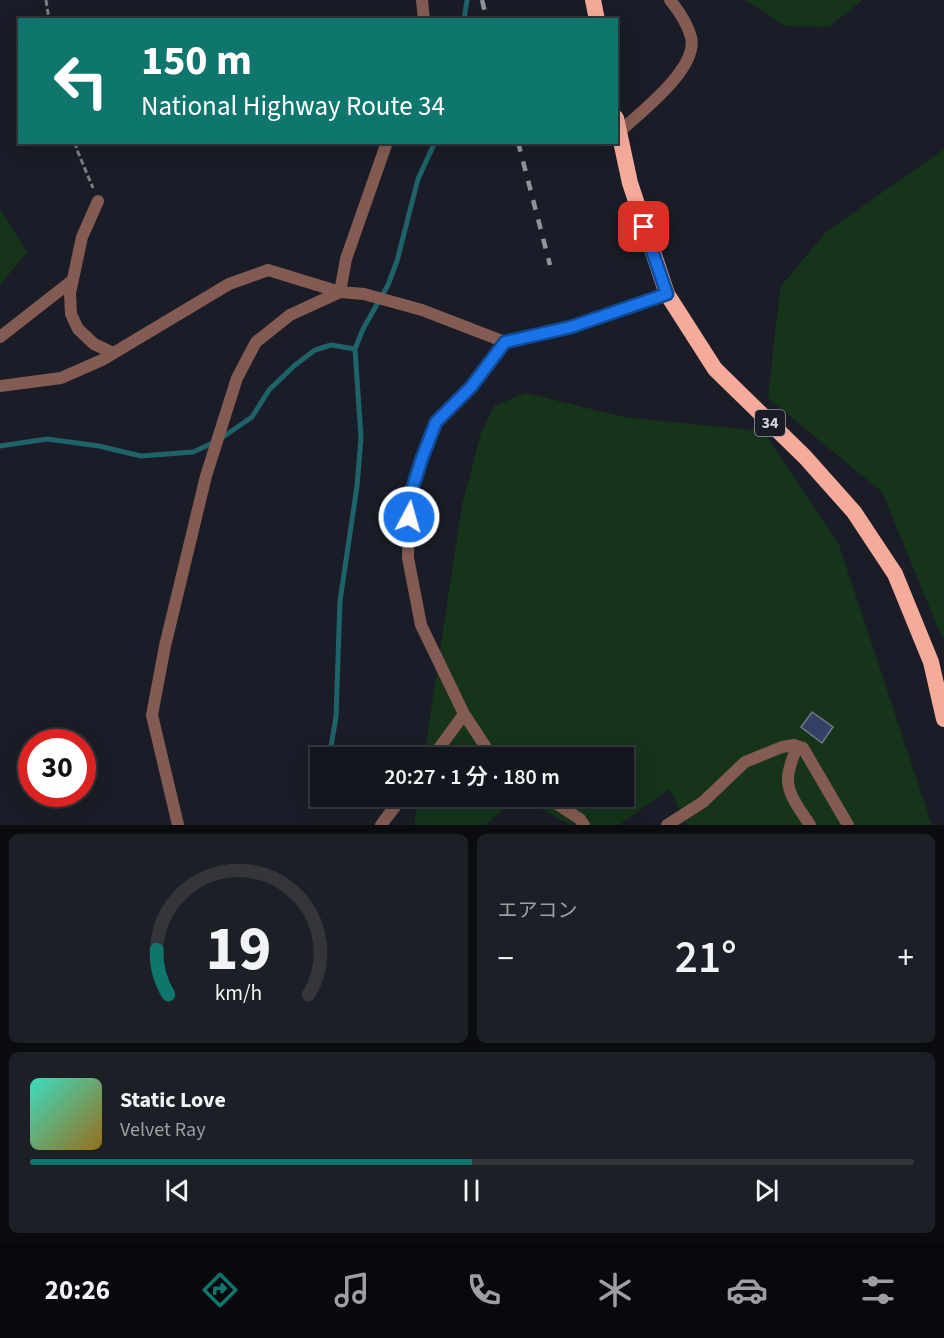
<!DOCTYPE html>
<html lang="ja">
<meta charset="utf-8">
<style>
:root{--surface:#14161d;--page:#1d1f26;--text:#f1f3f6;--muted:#9d9fa4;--line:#33353b;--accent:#0f766e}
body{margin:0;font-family:"Source Sans 3","Noto Sans JP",sans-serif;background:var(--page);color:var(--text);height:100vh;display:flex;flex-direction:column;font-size:22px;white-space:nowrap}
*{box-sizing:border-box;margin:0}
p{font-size:20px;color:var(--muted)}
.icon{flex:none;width:33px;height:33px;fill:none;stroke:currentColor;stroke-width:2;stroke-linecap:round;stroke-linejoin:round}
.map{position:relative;height:825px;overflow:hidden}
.sheet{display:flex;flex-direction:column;gap:9px;padding:9px;background:#0b0c10;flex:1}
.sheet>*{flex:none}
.top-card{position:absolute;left:18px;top:18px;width:600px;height:126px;border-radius:0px;box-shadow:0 6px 24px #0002,0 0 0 2px var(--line);background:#0f766e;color:#fff;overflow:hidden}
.speed{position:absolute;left:18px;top:729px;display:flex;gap:12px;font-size:30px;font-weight:700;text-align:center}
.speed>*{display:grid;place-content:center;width:78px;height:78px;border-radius:50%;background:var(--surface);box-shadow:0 6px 24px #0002,0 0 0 2px var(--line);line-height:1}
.speed .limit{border:9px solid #d22;background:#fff;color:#111}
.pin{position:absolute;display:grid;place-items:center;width:51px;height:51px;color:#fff;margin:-26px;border-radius:12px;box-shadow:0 3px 9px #0006}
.me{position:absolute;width:66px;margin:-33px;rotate:6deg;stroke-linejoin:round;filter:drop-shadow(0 0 4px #0008)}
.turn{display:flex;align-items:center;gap:21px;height:126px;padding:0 24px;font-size:27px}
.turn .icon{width:78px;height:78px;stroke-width:2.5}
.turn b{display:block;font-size:42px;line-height:51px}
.big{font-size:45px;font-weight:600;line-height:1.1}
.sheet .widget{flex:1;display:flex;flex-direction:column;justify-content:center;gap:9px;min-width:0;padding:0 21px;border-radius:9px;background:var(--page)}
.sheet .dial{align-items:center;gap:0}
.dial svg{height:156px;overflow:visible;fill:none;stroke:var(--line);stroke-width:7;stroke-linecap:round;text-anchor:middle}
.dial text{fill:var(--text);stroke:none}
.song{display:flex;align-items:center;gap:18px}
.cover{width:72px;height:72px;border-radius:9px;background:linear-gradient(135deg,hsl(170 70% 55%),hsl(40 70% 35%))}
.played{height:6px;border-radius:3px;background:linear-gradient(90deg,var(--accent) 50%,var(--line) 50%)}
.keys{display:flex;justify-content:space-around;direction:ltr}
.heat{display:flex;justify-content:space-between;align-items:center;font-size:33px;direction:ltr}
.sheet .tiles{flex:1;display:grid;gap:9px;grid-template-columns:1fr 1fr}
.widget:last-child{grid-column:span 2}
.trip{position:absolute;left:310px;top:747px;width:324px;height:60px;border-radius:0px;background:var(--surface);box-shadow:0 6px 24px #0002,0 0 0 2px var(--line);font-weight:600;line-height:60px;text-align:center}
.dock{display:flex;height:96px;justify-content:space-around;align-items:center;background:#08090c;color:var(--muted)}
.dock .icon{width:42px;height:42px}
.dock .active{color:var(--accent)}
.dock b{font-size:27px;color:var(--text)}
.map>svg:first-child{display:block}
.green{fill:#15341a}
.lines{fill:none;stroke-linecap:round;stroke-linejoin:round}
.stream{stroke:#1e626a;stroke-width:5}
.building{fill:#344066;stroke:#757986;stroke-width:1.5}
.path{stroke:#7a7d85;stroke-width:3;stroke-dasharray:6 3;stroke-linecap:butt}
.minor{stroke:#845b52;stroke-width:12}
.trunk{stroke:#f6aa9a;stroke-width:16}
.rail{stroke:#90939c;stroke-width:4.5;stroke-dasharray:10 10;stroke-linecap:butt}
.route-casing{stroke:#114b97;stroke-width:15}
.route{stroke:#1a73e8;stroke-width:10}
.labels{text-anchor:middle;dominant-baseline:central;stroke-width:6;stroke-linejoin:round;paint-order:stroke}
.shield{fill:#1a1d27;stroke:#999ca4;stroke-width:1.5}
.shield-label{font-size:16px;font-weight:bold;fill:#d0d3da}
</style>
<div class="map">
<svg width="944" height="825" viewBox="0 0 944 825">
<rect width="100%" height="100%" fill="#1a1d27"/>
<path class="green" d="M 745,0 L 863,0 L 829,27 L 785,26 Z
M 944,149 L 944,642 L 882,492 L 768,398 L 774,341 L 781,286 L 826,232 Z
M 0,209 L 27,252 L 0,285 Z
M 526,393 L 623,417 L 763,431 L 839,545 L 932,825 L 687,825 L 670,789 L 619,825 L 571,825 L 518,797 L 485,825 L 414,825 L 418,797 L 624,796 L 624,758 L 424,757 L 462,505 L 481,433 L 494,406 Z"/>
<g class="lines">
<path class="stream" d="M 464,20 L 467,0
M 0,446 L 47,439 L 99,446 L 141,456 L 193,452 L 217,441 L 252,417 L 269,390 L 295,365 L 315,350 L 331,345 L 355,349
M 329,758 L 336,717 L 340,601 L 357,486 L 361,438 L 355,349 L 363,329 L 388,285 L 397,261 L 418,179 L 435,142
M 315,804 L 321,787"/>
</g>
<path class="building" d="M 812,712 L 833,727 L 822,743 L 801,727 Z"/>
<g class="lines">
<path class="path" d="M 46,0 L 49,20
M 75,142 L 77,150 L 93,188"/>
<path class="minor" d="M 422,0 L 424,20
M 619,132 C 640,113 699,68 691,37 C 687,23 679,11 670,0
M 98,201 L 82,237 L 70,293 L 71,314 L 78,329 L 94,344 L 113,353
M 340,292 L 346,259 L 387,142
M 0,337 L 73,280
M 0,386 L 61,378 L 102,360 L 229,284 L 268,270 L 340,292 L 364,294 L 422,310 L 505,342 L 571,327 L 667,294
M 464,714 L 493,758
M 797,746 C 794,756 788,768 788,778 C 787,795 802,812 810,825
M 432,758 L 464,714 L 421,625 L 408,558 L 409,496 L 422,458 L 436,422 L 471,387 L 505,342
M 545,796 L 580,819 L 584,825
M 178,825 L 152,715 L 165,646 L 206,476 L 237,378 L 256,342 L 290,315 L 340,292
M 381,825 L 403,796
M 667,825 L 703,802 L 745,762 L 782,747 L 794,745 L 803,748 L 848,825"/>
<path class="trunk" d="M 593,0 L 597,20
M 616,118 L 630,183 L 667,294 L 715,369 L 805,457 L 854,512 L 895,574 L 931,662 L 944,719"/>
<path class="rail" d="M 482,0 L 487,20
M 518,142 L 550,265"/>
</g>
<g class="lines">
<defs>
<path id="route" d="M 409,517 L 410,496 L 422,458 L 436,422 L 471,387 L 505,342 L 571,327 L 667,294 L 644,227"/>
</defs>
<use href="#route" class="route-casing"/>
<use href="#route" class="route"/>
</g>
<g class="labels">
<rect class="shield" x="755" y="410" width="30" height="26" rx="4.5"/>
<g class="shield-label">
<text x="770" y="423">34</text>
</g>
</g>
</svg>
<div class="speed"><div class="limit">30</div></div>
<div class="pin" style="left:644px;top:227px;background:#d93025"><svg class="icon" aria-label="arrive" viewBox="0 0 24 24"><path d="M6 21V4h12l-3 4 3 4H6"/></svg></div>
<svg class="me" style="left:409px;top:517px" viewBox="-20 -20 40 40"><circle r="17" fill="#1a73e8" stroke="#fff" stroke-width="3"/><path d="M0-11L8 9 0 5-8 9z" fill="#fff"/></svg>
<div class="trip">20:27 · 1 分 · 180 m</div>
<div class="top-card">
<div class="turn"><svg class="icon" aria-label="left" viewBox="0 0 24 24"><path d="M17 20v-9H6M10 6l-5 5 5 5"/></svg><div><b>150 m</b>National Highway Route 34</div></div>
</div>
</div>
<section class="sheet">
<div class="tiles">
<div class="widget dial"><svg viewBox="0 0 100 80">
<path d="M14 69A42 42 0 1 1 86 69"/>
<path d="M14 69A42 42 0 0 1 8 46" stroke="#0f766e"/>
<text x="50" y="56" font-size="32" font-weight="700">19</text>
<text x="50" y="72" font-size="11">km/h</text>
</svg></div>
<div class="widget"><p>エアコン</p>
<div class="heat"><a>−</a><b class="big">21°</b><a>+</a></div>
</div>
<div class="widget">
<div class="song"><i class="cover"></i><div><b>Static Love</b><p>Velvet Ray</p></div></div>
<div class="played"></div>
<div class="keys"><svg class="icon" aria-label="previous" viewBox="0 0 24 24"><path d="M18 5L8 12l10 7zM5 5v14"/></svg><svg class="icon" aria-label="pause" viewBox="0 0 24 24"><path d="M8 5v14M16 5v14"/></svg><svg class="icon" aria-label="next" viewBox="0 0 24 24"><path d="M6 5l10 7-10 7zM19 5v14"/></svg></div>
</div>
</div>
</section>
<nav class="dock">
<b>20:26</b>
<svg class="icon active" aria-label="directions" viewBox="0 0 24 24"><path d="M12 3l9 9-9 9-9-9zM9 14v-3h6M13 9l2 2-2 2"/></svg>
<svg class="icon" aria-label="music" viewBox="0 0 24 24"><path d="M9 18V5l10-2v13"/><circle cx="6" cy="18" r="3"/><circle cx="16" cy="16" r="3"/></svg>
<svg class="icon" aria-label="phone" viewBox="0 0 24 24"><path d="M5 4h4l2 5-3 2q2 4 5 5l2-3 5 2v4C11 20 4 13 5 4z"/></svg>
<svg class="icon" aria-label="climate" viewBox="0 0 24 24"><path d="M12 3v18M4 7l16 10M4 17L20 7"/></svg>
<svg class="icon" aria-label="car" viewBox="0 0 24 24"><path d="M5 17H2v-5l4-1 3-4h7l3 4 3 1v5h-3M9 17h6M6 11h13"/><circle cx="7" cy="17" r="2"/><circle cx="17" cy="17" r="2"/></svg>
<svg class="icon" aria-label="filters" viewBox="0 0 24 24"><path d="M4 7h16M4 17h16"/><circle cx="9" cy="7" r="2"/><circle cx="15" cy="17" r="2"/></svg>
</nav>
